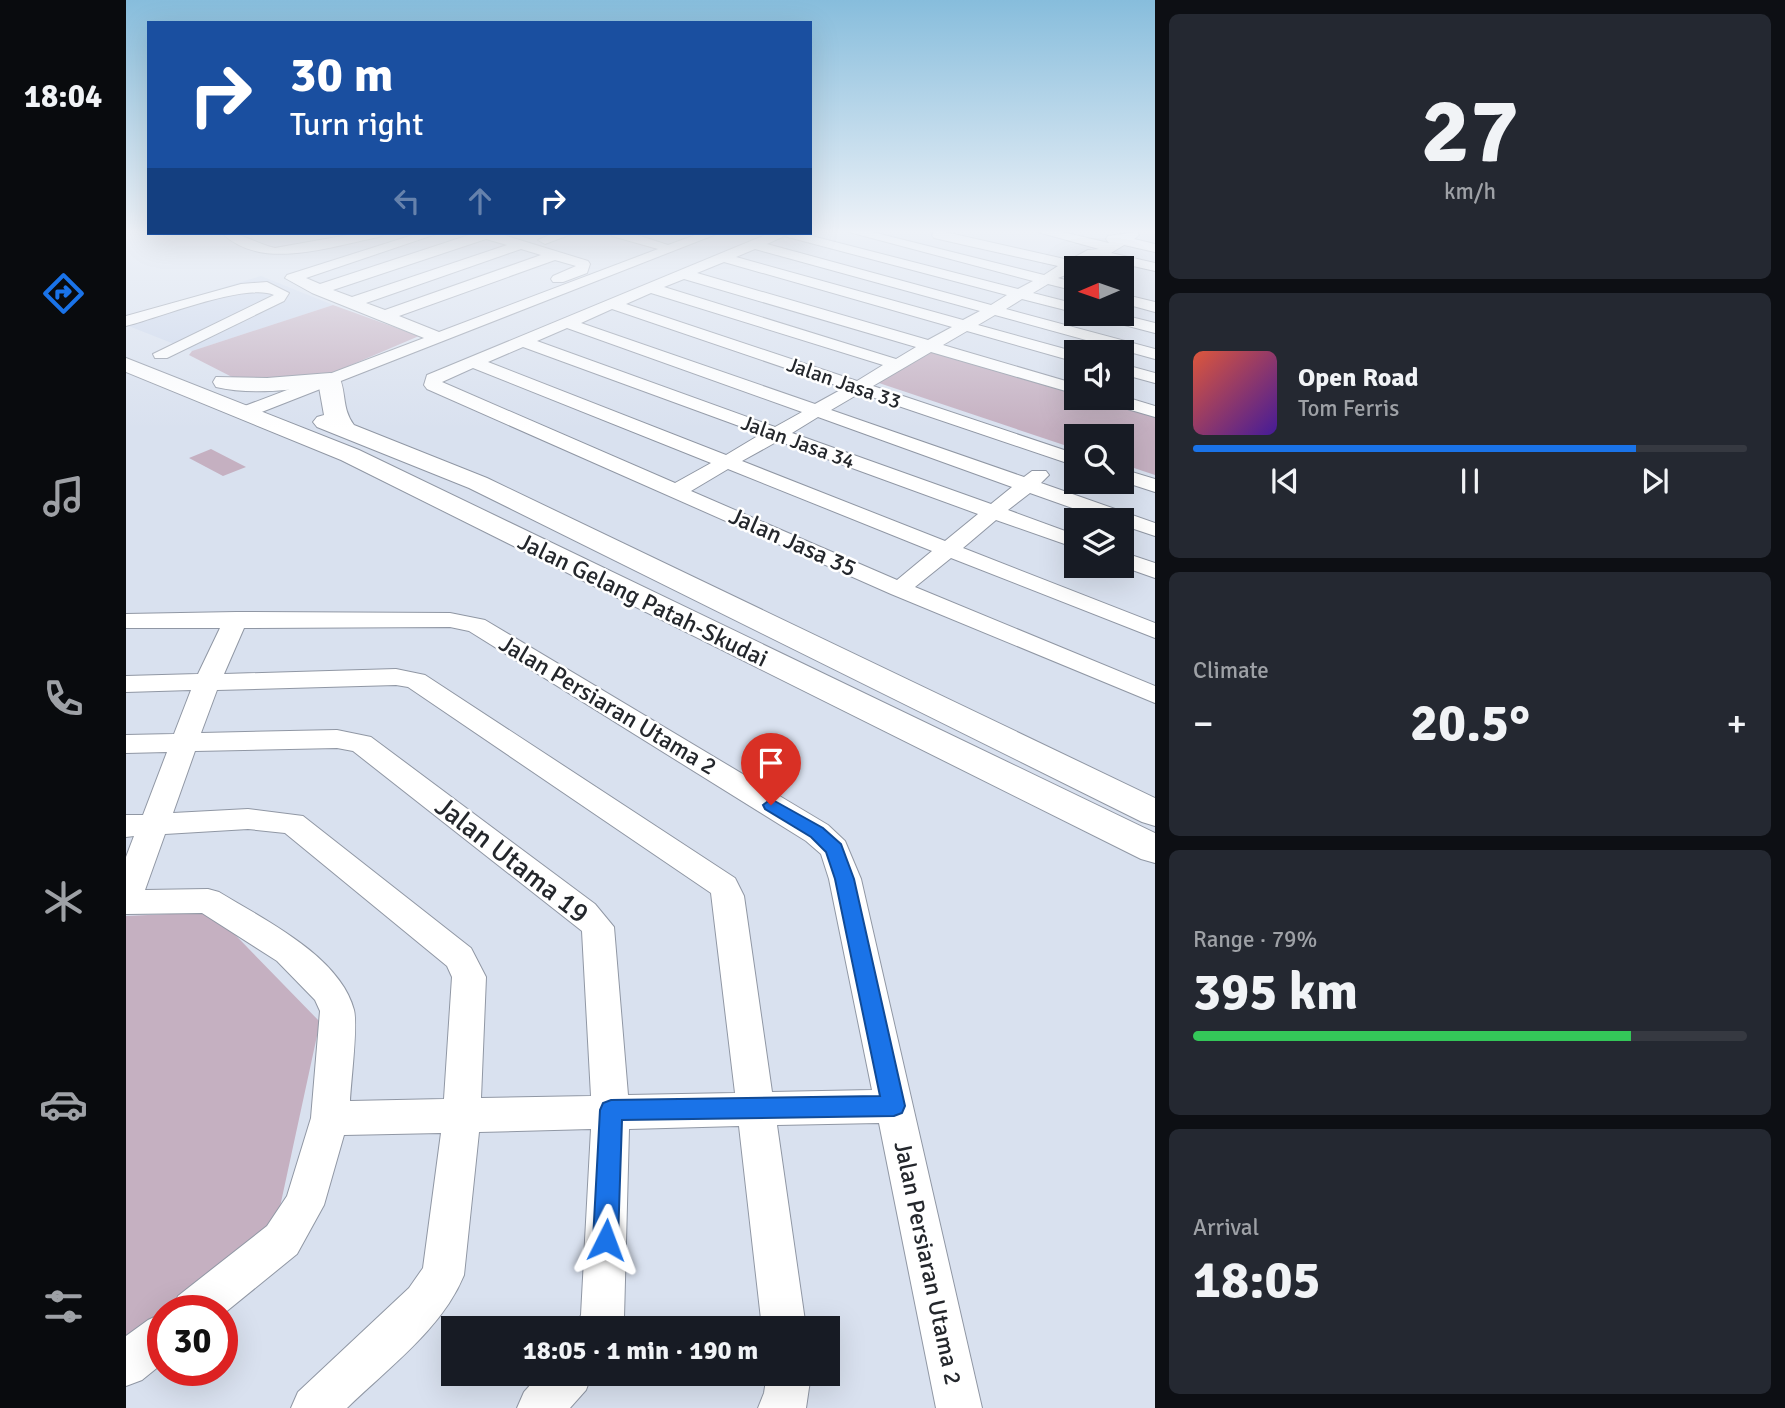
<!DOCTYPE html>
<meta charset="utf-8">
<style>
:root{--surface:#171b24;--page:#242831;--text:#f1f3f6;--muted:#9ea1a6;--line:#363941;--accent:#1a73e8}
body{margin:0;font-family:Signika,sans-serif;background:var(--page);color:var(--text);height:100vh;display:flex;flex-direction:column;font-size:26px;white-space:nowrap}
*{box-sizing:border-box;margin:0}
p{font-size:23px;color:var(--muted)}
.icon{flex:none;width:38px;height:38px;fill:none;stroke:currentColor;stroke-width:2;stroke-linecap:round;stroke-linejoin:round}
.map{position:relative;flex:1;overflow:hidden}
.sheet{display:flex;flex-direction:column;gap:14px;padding:14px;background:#0d0f14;width:630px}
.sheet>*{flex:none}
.hud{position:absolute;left:21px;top:21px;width:665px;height:214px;border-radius:0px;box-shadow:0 7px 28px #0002;background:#1a4fa0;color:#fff;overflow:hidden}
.needle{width:46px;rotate:268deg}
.fabs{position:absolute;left:938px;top:256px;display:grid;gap:14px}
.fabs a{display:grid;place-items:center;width:70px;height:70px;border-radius:0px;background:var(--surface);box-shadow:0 7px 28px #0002;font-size:35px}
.speed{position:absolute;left:21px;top:1295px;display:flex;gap:14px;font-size:35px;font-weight:700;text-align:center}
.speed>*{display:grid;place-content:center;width:91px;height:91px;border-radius:50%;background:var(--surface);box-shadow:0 7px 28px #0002;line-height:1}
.speed .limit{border:10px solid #d22;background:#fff;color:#111}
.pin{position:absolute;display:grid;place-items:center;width:60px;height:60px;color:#fff;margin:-72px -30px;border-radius:50% 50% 50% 0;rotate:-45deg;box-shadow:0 0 7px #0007}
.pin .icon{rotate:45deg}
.me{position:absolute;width:77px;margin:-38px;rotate:3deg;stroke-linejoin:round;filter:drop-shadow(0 0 5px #0008)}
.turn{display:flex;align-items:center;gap:24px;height:147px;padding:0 28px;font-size:32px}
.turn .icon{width:91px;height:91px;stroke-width:2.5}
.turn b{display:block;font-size:49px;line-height:60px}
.lanes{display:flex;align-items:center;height:66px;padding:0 28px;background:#0003;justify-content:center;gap:35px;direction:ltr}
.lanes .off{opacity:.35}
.big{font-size:52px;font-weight:800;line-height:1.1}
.sheet .card{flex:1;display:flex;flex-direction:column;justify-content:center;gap:10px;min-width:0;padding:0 24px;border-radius:10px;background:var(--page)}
.sheet .dial{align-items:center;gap:0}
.dial b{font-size:91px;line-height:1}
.song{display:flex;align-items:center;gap:21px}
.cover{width:84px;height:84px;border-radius:10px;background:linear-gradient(135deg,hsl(10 70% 55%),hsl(260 70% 35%))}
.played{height:7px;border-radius:4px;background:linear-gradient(90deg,var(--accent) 80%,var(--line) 80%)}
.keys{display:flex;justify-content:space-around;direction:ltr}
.heat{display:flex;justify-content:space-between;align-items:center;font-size:38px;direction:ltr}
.charge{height:10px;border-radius:5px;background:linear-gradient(90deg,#34c759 79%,var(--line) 0)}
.trip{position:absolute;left:315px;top:1316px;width:399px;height:70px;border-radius:0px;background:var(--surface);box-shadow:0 7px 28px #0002;font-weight:800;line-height:70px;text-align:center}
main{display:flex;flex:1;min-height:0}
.tabs{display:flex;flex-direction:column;width:126px;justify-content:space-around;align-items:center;background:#090b0e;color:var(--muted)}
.tabs .icon{width:49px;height:49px}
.tabs .on{color:var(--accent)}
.tabs b{font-size:32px;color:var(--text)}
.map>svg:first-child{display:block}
.built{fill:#ccd7ec}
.green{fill:#c5b0c1}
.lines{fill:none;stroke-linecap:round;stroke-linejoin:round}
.minor-casing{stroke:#9097a4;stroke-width:2}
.major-casing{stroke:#9097a4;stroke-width:2}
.minor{fill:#fff;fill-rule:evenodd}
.major{fill:#fff;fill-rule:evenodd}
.route{fill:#1a73e8;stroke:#114b97;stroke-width:2}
.labels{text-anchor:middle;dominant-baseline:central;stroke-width:5;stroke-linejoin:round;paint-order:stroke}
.far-street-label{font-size:21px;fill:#24272c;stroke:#fff}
.street-label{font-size:24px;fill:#24272c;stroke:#fff}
.near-street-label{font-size:28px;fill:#24272c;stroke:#fff}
</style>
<main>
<nav class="tabs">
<b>18:04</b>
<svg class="icon on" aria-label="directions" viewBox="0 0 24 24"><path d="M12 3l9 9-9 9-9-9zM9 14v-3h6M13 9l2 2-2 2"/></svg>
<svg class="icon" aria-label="music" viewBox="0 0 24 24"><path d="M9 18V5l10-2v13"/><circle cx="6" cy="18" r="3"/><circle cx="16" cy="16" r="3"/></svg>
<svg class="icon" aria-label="phone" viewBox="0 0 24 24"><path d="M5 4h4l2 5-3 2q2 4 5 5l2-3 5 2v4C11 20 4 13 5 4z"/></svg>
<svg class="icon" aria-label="climate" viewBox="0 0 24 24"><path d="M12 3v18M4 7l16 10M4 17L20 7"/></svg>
<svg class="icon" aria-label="car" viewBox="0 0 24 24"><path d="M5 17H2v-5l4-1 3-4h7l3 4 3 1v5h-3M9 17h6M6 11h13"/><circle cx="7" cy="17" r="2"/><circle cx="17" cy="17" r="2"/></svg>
<svg class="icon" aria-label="filters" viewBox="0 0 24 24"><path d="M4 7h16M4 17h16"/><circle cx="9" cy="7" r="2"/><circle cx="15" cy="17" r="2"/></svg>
</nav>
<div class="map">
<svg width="1029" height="1408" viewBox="0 0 1029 1408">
<rect width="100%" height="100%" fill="#d9e1ef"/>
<path class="built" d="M 135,276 L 207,305 L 66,351 L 0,325 L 0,317 Z"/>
<path class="green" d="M 207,305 L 293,336 L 197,377 L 108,378 L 63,355 L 66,351 Z
M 809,345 L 950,388 L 950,397 L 982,397 L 1029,412 L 1029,475 L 996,464 L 996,436 L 950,436 L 950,449 L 747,381 Z
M 85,449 L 120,467 L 97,476 L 63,458 Z
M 87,912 L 194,1022 L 149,1230 L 41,1311 L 37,1311 L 37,1314 L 0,1341 L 0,916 Z"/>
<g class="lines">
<defs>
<path id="minor" d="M 723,232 L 746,232 L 918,275 L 932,266 L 808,238 L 806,235 L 808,232 L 819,232 L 943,260 L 962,250 L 973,249 L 912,232 L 936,232 L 983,243 L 980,239 L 982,236 L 1011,232 L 1013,235 L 1008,239 L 1029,244 L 1029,252 L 998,245 L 985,253 L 1029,263 L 1029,271 L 972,258 L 957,264 L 960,268 L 950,268 L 950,271 L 932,278 L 950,283 L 950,291 L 922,284 L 907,293 L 950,304 L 951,313 L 896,299 L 880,309 L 1029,349 L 1029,359 L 869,315 L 852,325 L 950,352 L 950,362 L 841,331 L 817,345 L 950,384 L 950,394 L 805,352 L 747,386 L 950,454 L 950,466 L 734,393 L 705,410 L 898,477 L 906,471 L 920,471 L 923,475 L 915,483 L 1029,523 L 1029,536 L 996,525 L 996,520 L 980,520 L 904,493 L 882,510 L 950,535 L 950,548 L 870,520 L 837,548 L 1029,623 L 1029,638 L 825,558 L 789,587 L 1029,686 L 1029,703 L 765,594 L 301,389 L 298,385 L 301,375 L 644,233 L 674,233 L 892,289 L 907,281 ZM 658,236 L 881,295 L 865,305 L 641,244 ZM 629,249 L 854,311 L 837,320 L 610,257 ZM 598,262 L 826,327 L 802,340 L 571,273 ZM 558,279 L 790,347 L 770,359 L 538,287 ZM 525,293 L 757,365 L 731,381 L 500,304 ZM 486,309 L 718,388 L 689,404 L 455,323 ZM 441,328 L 676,412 L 649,427 L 411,341 ZM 397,347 L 635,434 L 600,455 L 362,362 ZM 347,368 L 585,463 L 549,483 L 316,382 ZM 692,417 L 886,487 L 865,504 L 666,433 ZM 652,441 L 852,514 L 819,541 L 616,461 ZM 602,469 L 806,551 L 771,580 L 565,491 Z
M 96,233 C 116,232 130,244 149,248 L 233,233 L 260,233 L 253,237 C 205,246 136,272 96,233 Z
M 293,233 L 313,233 L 180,278 L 194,284 L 349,233 L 371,233 L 462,261 L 464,264 L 461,273 L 437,282 L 427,282 L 425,279 L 427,276 L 450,266 L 429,260 L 273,316 L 313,332 L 532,249 L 486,236 L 485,233 L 505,233 L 542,245 L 575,233 L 593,233 L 128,415 L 116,415 L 113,411 L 116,407 L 298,338 L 186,293 L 159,278 L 161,275 ZM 360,239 L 381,245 L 226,297 L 207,290 ZM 395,249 L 415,255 L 259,310 L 240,303 Z
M 428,233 L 448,233 L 419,244 L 412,240 Z
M 141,282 L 163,293 L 158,301 L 41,358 L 29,358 L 27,354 L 148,295 C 121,282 32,318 0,326 L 0,316 L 115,284 Z
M 996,294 L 1029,302 L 1029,312 L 996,303 Z
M 961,313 L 989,313 L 1029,323 L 1029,333 L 964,316 Z
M 996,364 L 1029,373 L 1029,383 L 996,374 Z
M 996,396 L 1029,406 L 1029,417 L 974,401 L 971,397 Z
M 996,469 L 1029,479 L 1029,492 L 995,481 Z
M 996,552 L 1029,563 L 1029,578 L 992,565 L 996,565 Z
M 110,612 L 324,613 L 359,620 L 702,825 L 719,841 L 735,879 L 856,1408 L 810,1408 L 753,1123 L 651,1125 L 680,1328 L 636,1328 L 613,1126 L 503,1129 L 498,1318 L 493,1328 L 449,1328 L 455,1315 L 465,1129 L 353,1132 L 338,1275 C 316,1329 262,1368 221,1408 L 165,1408 L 172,1392 L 283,1288 L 297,1268 L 315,1133 L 218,1135 L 198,1205 L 171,1254 L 96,1315 L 96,1311 L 46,1311 L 52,1296 L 141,1226 L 161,1196 L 185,1118 L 194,1011 L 189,1000 L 151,961 L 76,913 L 0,914 L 0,857 L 8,836 L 0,837 L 0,815 L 17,815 L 41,752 L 0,753 L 0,735 L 48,734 L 65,690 L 0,692 L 0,676 L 72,674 L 94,628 L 0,628 L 0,614 ZM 324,627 L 343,631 L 680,841 L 695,854 L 703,879 L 746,1090 L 646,1092 L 618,896 L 609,878 L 299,675 L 270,669 L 98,674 L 118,628 ZM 270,685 L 282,687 L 585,893 L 609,1093 L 502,1095 L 488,927 L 469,904 L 245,737 L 211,730 L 75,733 L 91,690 ZM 211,748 L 227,751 L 456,931 L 465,1096 L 355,1098 L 360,977 L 345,948 L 177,816 L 122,809 L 47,813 L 69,751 ZM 122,829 L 159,833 L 321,966 L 326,977 L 318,1099 L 224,1101 C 225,1080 232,1026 228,1010 C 214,956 137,919 93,892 L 82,889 L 19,890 L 39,834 Z
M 37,1313 L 37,1363 L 16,1380 L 0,1386 L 0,1336 L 22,1320 Z
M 414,1374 L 466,1374 L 460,1390 L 444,1408 L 391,1408 L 398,1392 Z
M 641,1374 L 685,1374 L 680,1408 L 632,1408 L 638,1393 Z"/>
<path id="major" d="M 0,358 L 233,450 L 1029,833 L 1029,863 L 1015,859 L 215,460 L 0,372 Z
M 204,373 L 212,375 C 221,390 215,408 228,425 L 361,478 L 1029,798 L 1029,826 L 1016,822 L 343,488 L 191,427 L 187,422 L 191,417 L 198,415 L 193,387 C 159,390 124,395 90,387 L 87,382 L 90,377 L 141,378 Z"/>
</defs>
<use href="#minor" class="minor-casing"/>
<use href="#major" class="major-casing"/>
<use href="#minor" class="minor"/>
<use href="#major" class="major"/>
</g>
<linearGradient id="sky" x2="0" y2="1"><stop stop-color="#87bddc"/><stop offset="0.54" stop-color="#eef2f8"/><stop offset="1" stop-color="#eef2f8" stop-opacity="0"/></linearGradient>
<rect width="1029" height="429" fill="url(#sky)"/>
<path class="route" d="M 645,799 L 697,828 L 715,844 L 728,879 L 779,1106 L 776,1113 L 768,1116 L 496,1120 L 492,1240 L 488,1249 L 480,1253 L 471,1249 L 467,1240 L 474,1110 L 477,1103 L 485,1100 L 754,1096 L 709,879 L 700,852 L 685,837 L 639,809 L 637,805 Z"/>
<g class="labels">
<g class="far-street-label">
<text transform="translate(718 383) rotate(19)">Jalan Jasa 33</text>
<text transform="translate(672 442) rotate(20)">Jalan Jasa 34</text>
</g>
<g class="street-label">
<text transform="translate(667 542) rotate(24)">Jalan Jasa 35</text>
<text transform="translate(517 600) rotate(26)">Jalan Gelang Patah-Skudai</text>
<text transform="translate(482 705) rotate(31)">Jalan Persiaran Utama 2</text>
<text transform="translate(802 1263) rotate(78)">Jalan Persiaran Utama 2</text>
</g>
<g class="near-street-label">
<text transform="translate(386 860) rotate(38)">Jalan Utama 19</text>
</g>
</g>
</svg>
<div class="fabs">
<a><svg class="needle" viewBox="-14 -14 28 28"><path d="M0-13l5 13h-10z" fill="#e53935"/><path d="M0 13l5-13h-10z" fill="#9ea1a6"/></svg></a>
<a><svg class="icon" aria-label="sound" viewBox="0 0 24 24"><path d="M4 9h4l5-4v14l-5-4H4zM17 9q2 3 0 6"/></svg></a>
<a><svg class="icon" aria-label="search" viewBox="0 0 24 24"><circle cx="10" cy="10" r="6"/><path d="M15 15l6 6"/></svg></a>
<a><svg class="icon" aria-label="layers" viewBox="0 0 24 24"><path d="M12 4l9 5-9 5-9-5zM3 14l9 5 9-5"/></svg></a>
</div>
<div class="speed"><div class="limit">30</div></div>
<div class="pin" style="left:645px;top:805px;background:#d93025"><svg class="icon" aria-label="arrive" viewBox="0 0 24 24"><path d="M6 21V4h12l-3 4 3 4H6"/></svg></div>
<svg class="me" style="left:480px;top:1240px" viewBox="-20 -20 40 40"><path d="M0-17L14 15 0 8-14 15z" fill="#1a73e8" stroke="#fff" stroke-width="4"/></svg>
<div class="trip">18:05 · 1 min · 190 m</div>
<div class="hud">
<div class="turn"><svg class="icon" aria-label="right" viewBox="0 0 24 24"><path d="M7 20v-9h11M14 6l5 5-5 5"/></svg><div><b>30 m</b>Turn right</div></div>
<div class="lanes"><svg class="icon off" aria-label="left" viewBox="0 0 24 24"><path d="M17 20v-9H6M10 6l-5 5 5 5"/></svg><svg class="icon off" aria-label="ahead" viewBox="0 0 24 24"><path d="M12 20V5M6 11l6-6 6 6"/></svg><svg class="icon" aria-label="right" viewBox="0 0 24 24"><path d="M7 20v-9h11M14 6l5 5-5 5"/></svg></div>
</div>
</div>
<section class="sheet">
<div class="card dial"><b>27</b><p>km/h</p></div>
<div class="card">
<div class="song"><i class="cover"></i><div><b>Open Road</b><p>Tom Ferris</p></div></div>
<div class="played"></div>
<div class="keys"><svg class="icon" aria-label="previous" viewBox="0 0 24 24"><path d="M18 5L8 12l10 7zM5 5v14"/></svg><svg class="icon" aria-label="pause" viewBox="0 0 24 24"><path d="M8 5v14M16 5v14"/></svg><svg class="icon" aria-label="next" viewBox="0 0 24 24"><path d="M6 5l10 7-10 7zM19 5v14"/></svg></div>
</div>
<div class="card"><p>Climate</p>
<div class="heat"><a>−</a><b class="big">20.5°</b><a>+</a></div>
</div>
<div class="card"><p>Range · 79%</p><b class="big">395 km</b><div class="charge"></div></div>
<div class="card"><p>Arrival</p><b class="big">18:05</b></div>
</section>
</main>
